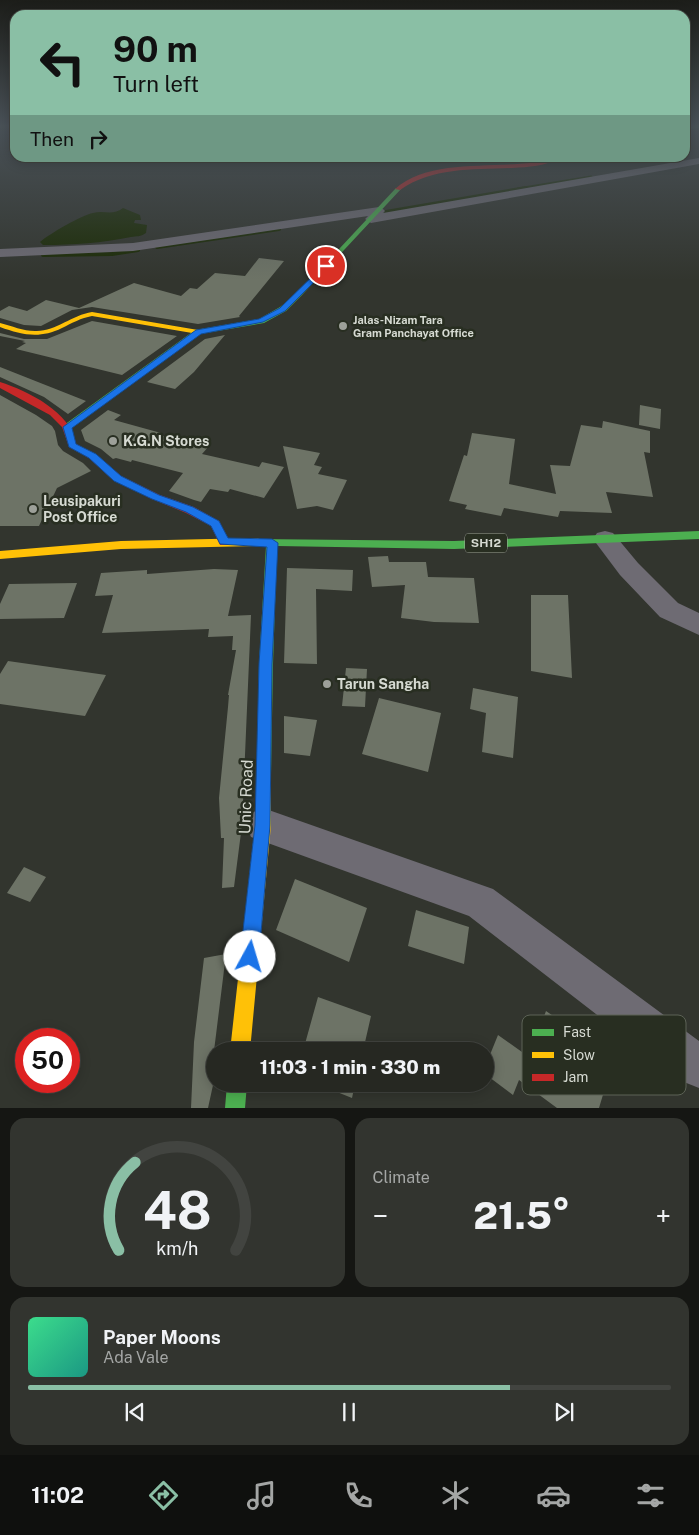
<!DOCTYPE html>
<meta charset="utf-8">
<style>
:root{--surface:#262822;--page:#32342f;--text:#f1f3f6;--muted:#a4a6a5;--line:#424440;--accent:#8abfa5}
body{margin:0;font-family:"Public Sans",sans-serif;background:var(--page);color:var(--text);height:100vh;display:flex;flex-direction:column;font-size:19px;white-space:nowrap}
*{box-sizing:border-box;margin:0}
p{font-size:16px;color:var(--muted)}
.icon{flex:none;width:28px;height:28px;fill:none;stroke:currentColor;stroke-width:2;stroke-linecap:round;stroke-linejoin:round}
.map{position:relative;height:1108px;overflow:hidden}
.drawer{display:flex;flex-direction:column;gap:10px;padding:10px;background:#151613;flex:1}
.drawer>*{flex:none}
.hud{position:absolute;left:10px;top:10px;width:680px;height:152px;border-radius:15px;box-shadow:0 2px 12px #0003,0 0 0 1px var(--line);background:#8abfa5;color:#111;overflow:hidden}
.speed{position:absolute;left:15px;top:1028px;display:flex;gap:10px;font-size:25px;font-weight:700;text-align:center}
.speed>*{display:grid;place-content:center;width:65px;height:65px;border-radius:50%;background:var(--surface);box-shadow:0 2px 12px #0003,0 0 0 1px var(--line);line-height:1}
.speed .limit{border:8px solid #d22;background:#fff;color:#111}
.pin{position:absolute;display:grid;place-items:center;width:42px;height:42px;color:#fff;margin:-21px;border:2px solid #fff;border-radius:50%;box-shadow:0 1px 5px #0007}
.me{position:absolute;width:55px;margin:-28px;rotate:6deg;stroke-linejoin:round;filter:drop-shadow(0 0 4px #0008)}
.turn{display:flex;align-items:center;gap:18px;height:105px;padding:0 20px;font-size:22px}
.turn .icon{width:65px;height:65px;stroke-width:2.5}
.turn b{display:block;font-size:35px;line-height:42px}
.then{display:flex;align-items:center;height:48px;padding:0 20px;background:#0003;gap:10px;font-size:19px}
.big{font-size:38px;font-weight:800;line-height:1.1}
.drawer .widget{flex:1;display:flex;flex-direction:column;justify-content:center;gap:8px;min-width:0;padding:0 18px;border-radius:15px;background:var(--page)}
.drawer .dial{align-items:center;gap:0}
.dial svg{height:130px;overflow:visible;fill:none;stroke:var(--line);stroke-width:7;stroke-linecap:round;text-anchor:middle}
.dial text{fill:var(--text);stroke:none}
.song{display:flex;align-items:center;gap:15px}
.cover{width:60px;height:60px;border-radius:8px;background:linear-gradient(135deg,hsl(150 70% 55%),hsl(170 70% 35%))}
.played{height:5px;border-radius:2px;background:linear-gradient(90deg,var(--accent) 75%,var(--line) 75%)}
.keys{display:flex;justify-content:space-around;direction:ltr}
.heat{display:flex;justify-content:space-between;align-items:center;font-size:28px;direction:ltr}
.drawer .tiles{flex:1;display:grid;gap:10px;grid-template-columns:1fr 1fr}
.widget:last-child{grid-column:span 2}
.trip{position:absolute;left:206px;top:1042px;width:288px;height:50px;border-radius:25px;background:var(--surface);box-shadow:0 2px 12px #0003,0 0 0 1px var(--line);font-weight:800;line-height:50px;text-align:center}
.tabs{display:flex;height:80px;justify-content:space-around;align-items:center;background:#0f100e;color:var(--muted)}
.tabs .icon{width:35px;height:35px}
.tabs .on{color:var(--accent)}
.tabs b{font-size:22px;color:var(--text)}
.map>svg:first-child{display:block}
.water{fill:#1b2b04}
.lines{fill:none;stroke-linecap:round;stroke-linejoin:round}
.stream-far1{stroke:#1b2b04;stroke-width:3}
.stream{stroke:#1b2b04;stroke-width:4}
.building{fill:#6d7366}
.street{fill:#6e6b73;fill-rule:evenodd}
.fast{fill:#4caf50;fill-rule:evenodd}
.slow{fill:#ffc107;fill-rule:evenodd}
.jam{fill:#c62828;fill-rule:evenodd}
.route{fill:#1a73e8;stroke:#114b97}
.poi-dot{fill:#9da099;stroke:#282e21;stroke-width:2}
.labels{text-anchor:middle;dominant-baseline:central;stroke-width:5;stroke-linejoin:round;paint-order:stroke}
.far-poi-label{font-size:11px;font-weight:bold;fill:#d6dad2;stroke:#282e21;text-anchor:start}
.shield{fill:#282e21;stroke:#a2a69d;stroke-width:1}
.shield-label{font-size:12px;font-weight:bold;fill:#d6dad2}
.poi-label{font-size:14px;font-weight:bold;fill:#d6dad2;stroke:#282e21;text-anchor:start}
.near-street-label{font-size:16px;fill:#d6dad2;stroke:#282e21}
.key{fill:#282e21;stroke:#5c6256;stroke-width:1}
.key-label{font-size:14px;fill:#d6dad2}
</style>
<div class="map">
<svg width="699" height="1108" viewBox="0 0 699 1108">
<rect width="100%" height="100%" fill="#32352e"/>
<path class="water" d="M 123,208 L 140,215 L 141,220 L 135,220 L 134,223 L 147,225 L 146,233 C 140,237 137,236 131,237 C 102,243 73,245 43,245 L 40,242 C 49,234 82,215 93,213 C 104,210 113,216 123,208 Z"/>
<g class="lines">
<path class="stream-far1" d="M 518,189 L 591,177"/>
<path class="stream" d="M 386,212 L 526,188
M 157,247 L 279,229
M 43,255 L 112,254 L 138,250"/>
</g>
<path class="building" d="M 259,258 L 284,261 L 239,316 L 240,317 L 198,324 L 92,307 L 72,310 L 41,326 L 24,325 L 0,318 L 0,311 L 9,306 L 27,311 L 46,300 L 79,308 L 134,283 L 181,296 L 190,288 L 197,289 L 215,273 L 245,276 Z
M 92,321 L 177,336 L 122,375 L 16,349 L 26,343 L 22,342 L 25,341 L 0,336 L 0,333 L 24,339 L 47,339 Z
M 225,335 L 194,372 L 175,389 L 147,382 L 205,339 Z
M 0,367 L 86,401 L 68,414 L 44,397 L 0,377 Z
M 0,395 L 36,415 L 52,426 L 55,431 L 58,445 L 63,451 L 83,463 L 91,471 L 57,488 L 39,526 L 0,526 Z
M 640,405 L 661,409 L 660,429 L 639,425 Z
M 108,410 L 121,415 L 114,420 L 161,433 L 159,435 L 209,446 L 202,454 L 259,467 L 262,462 L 284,467 L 264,498 L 230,489 L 228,492 L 210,489 L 201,502 L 194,500 L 169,491 L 183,473 L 132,460 L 131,462 L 116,458 L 113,459 L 101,449 L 85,441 L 81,430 Z
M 603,421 L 650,431 L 650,453 L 644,452 L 653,497 L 606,492 L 612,513 L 560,511 L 558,517 L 504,508 L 501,516 L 465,509 L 467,505 L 449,501 L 464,455 L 467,456 L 472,433 L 515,439 L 509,484 L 556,494 L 550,465 L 570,466 L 581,425 L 602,428 Z
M 283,446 L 320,453 L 314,465 L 322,467 L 318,474 L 347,480 L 333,510 L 317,506 L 297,509 Z
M 388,556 L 389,562 L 426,562 L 428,577 L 474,578 L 479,623 L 434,622 L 401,618 L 405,585 L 372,587 L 368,557 Z
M 287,568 L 353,570 L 352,591 L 316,589 L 317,664 L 284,663 Z
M 214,569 L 238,570 L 228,616 L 251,615 L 242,825 L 234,887 L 222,888 L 224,838 L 221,838 L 219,798 L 228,707 L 229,695 L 228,695 L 236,650 L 232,650 L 233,636 L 208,637 L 209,629 L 102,633 L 113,595 L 95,596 L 101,573 L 147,570 L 147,574 Z
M 77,583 L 64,618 L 0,619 L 0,604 L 9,584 Z
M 531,595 L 568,595 L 572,678 L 531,671 Z
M 8,661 L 106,675 L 85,716 L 0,704 L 0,674 Z
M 346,668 L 367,669 L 365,707 L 342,706 Z
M 473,688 L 518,697 L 513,758 L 482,752 L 486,713 L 470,709 Z
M 379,698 L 441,713 L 428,772 L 362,754 Z
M 284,716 L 317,720 L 310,756 L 284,753 Z
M 24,867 L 46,877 L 30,902 L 7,893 Z
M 295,879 L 367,908 L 349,962 L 276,930 Z
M 416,910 L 469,927 L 464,964 L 408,946 Z
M 226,954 L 214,1051 L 215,1076 L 208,1108 L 191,1108 L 194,1042 L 204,958 Z
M 318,997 L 371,1016 L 363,1051 L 303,1051 Z
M 546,1011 L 614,1058 L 599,1108 L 557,1108 L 519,1080 L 513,1095 L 485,1074 L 485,1067 L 498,1035 L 529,1057 Z
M 317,1084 L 355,1084 L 352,1098 Z"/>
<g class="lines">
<path class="street" d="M 699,158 L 699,164 L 371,223 L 365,219 L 368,216 L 133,251 L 0,257 L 0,249 L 133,243 L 379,207 L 383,209 L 385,211 L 383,213 Z
M 605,531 L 613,533 L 638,563 L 678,603 L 699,613 L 699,635 L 660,617 L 620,575 L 593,539 L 597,533 Z
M 263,808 L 493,889 L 699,1041 L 699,1088 L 684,1082 L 469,916 L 251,837 L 246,825 L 251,813 Z"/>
<path class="fast" d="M 699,126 L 699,128 L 685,129 L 685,127 Z
M 396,188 L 401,189 L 302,295 L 286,311 L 264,323 L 200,334 L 70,429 L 64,429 L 64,425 L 195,330 L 259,319 L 280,307 L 298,293 Z
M 699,531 L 699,539 L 454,549 L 277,546 L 273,664 L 271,774 L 269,779 L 264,781 L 259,779 L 257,774 L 259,664 L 266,546 L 254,545 L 252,542 L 254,539 L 454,541 Z
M 227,1084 L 247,1084 L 245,1108 L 225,1108 Z"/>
<path class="slow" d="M 92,312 L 198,330 L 202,332 L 198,334 L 92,316 C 81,318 72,323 62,328 C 40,339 22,335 0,327 L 0,323 C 12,326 23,331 35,331 C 55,332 72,315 92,312 Z
M 258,538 L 264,542 L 258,546 L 121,549 L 0,559 L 0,551 L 121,541 Z
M 264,767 L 269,769 L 271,774 L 271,825 L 250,1051 L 230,1051 L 255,825 L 257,774 L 259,769 Z"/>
<path class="jam" d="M 555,158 L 560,158 C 546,166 528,167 512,168 C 472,170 433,167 400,190 L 395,189 C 435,154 506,173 555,158 Z
M 0,382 C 28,391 71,412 76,444 L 95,454 L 121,476 L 160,495 L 194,507 L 219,521 L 230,542 L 228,545 L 220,545 L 211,526 L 186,513 L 152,499 L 113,480 L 89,458 L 69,447 L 62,427 L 50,415 L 0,388 Z"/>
</g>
<linearGradient id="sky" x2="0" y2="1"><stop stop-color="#1c1d19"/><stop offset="0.45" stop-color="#495157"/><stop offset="1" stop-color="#495157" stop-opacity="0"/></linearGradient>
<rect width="699" height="280" fill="url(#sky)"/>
<path class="route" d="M 324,265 L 330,266 L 285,311 L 263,322 L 201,334 L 72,428 L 76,444 L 96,454 L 121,476 L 159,495 L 193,507 L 219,521 L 228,538 L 272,539 L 278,543 L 272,664 L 270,825 L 259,957 L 256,963 L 250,966 L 243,963 L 240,957 L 255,825 L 259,664 L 267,547 L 220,544 L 211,526 L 186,512 L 152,499 L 114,481 L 89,458 L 69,447 L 63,427 L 196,330 L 259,319 L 280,308 Z"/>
<g class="poi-dot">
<circle cx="343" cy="326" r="5"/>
<circle cx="113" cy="441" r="5"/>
<circle cx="33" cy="509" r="5"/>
<circle cx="327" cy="684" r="5"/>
</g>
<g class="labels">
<g class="far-poi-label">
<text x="353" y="320">Jalas-Nizam Tara<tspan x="353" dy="13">Gram Panchayat Office</tspan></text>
</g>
<rect class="shield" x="465" y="533.5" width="42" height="19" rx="4"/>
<g class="shield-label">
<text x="486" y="543">SH12</text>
</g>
<g class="poi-label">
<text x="123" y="441">K.G.N Stores</text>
<text x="43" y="501">Leusipakuri<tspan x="43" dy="16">Post Office</tspan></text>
<text x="337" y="684">Tarun Sangha</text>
</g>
<g class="near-street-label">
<text transform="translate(246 797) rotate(-88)">Unic Road</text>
</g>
</g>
<rect x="522" y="1015" width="164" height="80" rx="8" class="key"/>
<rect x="532" y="1029" width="22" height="7" fill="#4caf50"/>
<rect x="532" y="1052" width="22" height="6" fill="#ffc107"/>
<rect x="532" y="1074" width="22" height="7" fill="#c62828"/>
<g class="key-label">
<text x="563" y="1037">Fast</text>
<text x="563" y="1060">Slow</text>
<text x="563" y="1082">Jam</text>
</g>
</svg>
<div class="speed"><div class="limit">50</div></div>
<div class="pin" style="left:326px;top:266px;background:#d93025"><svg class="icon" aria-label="arrive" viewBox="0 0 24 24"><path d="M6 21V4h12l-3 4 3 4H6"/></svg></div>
<svg class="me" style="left:250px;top:957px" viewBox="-20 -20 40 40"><circle r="19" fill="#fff"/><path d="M0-13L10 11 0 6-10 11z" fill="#1a73e8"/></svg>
<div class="trip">11:03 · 1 min · 330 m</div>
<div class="hud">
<div class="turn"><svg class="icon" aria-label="left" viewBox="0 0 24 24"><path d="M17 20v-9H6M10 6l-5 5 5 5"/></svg><div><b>90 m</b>Turn left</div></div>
<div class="then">Then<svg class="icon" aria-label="right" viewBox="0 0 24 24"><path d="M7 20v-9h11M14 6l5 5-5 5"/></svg></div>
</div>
</div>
<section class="drawer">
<div class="tiles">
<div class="widget dial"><svg viewBox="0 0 100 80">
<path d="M14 69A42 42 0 1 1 86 69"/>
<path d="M14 69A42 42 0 0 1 24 15" stroke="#8abfa5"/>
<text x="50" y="56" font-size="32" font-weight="700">48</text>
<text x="50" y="72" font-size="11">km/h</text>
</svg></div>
<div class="widget"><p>Climate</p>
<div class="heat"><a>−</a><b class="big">21.5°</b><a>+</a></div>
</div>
<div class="widget">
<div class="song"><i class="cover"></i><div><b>Paper Moons</b><p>Ada Vale</p></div></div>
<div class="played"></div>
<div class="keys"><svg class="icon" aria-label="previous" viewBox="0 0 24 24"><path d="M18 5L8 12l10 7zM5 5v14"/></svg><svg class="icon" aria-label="pause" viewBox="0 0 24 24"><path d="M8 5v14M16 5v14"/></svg><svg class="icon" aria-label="next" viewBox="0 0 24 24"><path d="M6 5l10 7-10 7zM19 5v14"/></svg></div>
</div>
</div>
</section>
<nav class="tabs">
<b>11:02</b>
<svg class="icon on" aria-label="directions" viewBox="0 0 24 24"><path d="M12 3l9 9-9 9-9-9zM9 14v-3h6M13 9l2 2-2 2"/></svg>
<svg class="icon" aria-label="music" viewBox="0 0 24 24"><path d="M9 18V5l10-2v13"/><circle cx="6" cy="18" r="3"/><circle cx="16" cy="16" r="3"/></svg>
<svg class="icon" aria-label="phone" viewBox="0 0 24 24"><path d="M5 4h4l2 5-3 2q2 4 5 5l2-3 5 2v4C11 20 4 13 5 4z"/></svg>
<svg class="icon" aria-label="climate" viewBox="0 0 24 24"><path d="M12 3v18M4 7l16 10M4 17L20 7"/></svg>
<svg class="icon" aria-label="car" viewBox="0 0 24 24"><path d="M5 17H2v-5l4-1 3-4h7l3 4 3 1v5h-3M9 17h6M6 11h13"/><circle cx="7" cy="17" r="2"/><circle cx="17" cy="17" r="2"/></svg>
<svg class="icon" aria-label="filters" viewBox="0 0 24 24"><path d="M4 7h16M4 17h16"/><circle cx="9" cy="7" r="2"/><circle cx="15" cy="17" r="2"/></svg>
</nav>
